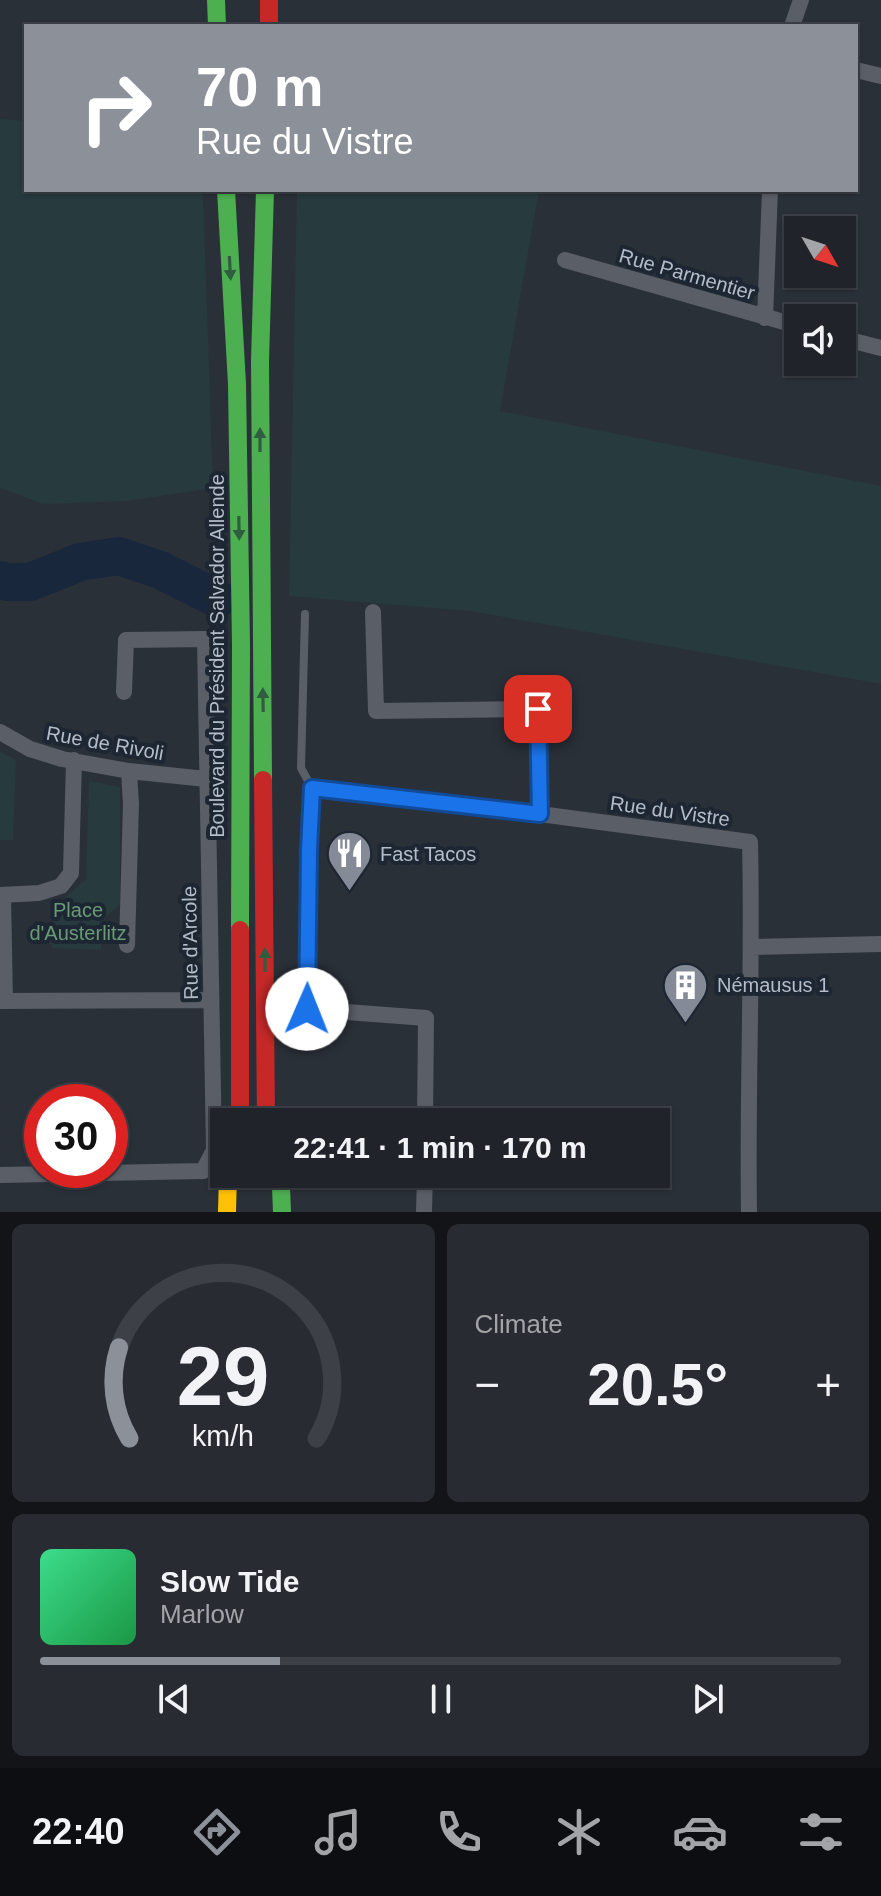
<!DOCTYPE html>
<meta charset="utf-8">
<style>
:root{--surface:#20242a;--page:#282c32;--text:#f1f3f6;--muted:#a2a4a8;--line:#3d4147;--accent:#8c9099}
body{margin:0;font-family:Arial,sans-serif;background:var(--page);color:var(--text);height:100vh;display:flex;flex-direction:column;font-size:30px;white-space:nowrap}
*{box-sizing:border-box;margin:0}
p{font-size:26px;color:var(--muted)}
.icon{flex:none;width:44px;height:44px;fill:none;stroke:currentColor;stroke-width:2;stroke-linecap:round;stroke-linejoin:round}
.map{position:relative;height:1212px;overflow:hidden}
.details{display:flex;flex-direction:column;gap:12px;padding:12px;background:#121417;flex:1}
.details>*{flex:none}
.hud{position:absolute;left:24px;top:24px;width:834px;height:168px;border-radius:0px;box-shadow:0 2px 6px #0004,0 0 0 2px var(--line);background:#8c9099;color:#fff;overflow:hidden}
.needle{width:52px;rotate:129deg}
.fabs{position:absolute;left:784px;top:216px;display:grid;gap:16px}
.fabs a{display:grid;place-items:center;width:72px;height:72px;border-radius:0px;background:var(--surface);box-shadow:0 2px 6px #0004,0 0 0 2px var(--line);font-size:40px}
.speed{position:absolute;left:24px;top:1084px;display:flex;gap:16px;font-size:40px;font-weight:700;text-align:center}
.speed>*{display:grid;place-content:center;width:104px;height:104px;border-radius:50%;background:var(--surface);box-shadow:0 2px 6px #0004,0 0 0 2px var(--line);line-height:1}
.speed .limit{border:12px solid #d22;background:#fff;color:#111}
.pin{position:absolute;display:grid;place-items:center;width:68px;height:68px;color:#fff;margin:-34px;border-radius:16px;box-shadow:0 4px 12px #0006}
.me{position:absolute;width:88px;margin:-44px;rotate:1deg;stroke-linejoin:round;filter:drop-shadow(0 0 6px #0008)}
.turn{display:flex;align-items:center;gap:28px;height:168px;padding:0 40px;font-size:36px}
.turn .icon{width:104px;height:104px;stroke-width:2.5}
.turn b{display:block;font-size:56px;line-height:68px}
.big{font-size:60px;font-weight:700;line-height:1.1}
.details .tile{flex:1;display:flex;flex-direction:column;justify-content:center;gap:12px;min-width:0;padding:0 28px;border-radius:12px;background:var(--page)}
.details .dial{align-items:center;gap:0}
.dial svg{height:208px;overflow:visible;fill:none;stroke:var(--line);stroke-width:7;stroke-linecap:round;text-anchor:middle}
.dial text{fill:var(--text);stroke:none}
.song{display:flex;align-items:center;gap:24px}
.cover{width:96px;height:96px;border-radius:12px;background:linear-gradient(135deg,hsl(150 70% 55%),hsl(140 70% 35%))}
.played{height:8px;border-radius:4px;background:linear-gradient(90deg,var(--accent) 30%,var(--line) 30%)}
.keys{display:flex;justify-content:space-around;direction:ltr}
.heat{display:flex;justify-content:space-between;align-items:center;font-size:44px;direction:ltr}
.details .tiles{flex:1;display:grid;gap:12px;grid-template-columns:1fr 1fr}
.tile:last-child{grid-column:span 2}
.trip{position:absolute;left:210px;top:1108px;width:460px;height:80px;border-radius:0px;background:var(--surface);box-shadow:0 2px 6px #0004,0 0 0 2px var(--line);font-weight:700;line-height:80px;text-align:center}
.menu{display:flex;height:128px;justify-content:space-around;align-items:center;background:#0d0e11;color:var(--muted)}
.menu .icon{width:56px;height:56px}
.menu .selected{color:var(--accent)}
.menu b{font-size:36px;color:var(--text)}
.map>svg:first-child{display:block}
.green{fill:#273a3e}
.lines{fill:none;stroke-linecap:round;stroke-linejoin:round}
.river{stroke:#19273c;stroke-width:38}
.lane{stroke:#5a5e66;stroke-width:8}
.street{stroke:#5a5e66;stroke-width:16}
.fast{stroke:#4caf50;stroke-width:18}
.slow{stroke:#ffc107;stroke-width:18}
.jam{stroke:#c62828;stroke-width:18}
.oneway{fill:#305d3f}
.route-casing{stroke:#114b97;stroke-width:20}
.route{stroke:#1a73e8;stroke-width:14}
.labels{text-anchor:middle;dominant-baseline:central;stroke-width:8;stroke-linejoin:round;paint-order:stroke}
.street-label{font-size:20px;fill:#b4bcc9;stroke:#1d2633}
.poi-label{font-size:20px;fill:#b4bcc9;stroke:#1d2633;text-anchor:start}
.park-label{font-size:20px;fill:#6b9a76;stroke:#1d2633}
</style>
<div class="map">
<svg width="881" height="1212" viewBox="0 0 881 1212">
<rect width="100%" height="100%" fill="#2a3038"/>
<path class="green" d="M 0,119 L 26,121 L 26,190 L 203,190 L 213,488 L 127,501 L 43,504 L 0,488 Z
M 297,190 L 539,190 L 500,411 L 881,486 L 881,684 L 470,611 L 289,596 Z
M 0,752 L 16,760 L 13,840 L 0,840 Z
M 89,781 L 120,787 L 120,904 L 103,920 L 101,950 L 52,948 L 54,906 L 86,880 Z"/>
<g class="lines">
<path class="river" d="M 0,580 L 8,582 L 30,582 L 80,562 L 119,556 L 160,570 L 218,599"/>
<path class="lane" d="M 305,614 L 301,768 L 312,788"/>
<path class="street" d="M 792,26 L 801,0
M 856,70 L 881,76
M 565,260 L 798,326
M 765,318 L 770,190
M 842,338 L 881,348
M 373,612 L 376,711 L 538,709 L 540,814
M 0,732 L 30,749 L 62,759 L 129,771 L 206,779
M 0,895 L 39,893 L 61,886 L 71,873 L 74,760
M 3,895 L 5,1001
M 127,945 L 131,804 L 129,771
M 751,947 L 881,944
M 0,1001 L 211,1000
M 425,1122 L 426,1018 L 307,1009 L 309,850 L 312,788 L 540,814 L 750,842 C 753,965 747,1089 749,1212
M 0,1175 L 203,1171 L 214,1150 L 205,639 L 126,640 L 124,692
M 424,1212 L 425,1174"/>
<path class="fast" d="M 216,0 L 217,26
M 226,190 L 237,384 L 241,645 L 240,930
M 263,780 L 260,361 L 265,190
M 276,1174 L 281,1187 L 282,1212"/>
<path class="slow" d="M 227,1212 L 228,1174"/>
<path class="jam" d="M 269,0 L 269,26
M 263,780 L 266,1122
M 240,1122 L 240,930"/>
</g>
<defs><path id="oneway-solid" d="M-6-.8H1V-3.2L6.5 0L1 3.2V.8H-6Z" transform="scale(2)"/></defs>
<g class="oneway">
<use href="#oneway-solid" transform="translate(230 268) rotate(87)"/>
<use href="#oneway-solid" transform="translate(260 440) rotate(-90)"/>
<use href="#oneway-solid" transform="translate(239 528) rotate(89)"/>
<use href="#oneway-solid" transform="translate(263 700) rotate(-91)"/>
<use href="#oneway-solid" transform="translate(265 960) rotate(-90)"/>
</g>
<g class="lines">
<defs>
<path id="route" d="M 307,1009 L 309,850 L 312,788 L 540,814 L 538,709"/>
</defs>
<use href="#route" class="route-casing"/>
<use href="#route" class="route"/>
</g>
<defs>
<symbol id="restaurant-pin" viewBox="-11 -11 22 30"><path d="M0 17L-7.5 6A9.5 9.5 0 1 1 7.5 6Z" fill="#848b96" stroke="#1d2633"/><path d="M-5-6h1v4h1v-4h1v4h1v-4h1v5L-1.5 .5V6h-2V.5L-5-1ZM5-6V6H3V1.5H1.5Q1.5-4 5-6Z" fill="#fff"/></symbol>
<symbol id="building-pin" viewBox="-11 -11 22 30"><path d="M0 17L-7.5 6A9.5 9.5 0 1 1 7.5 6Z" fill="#848b96" stroke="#1d2633"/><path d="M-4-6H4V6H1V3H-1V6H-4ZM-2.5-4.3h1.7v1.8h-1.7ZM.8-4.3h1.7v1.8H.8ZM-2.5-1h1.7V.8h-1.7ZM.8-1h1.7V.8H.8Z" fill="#fff"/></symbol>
</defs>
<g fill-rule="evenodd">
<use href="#restaurant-pin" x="324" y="828" width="51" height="69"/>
<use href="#building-pin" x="660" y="960" width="51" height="69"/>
</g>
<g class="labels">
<g class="street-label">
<text transform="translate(687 274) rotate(16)">Rue Parmentier</text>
<text transform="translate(217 656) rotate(-90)">Boulevard du Président Salvador Allende</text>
<text transform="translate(105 743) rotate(10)">Rue de Rivoli</text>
<text transform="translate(670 811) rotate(8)">Rue du Vistre</text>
<text transform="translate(190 943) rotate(-91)">Rue d'Arcole</text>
</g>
<g class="poi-label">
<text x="380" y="854">Fast Tacos</text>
<text x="717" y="985">Némausus 1</text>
</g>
<g class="park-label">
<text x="78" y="910">Place<tspan x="78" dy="23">d'Austerlitz</tspan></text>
</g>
</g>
</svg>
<div class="fabs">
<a><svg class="needle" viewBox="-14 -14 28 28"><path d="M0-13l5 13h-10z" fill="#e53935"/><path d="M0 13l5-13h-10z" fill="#a2a4a8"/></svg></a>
<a><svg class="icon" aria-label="sound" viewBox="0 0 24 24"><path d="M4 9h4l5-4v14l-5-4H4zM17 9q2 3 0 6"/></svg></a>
</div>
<div class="speed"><div class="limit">30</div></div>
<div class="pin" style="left:538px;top:709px;background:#d93025"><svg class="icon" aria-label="arrive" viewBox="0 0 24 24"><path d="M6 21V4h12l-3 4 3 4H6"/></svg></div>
<svg class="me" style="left:307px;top:1009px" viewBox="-20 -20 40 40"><circle r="19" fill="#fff"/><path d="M0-13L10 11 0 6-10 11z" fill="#1a73e8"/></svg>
<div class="trip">22:41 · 1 min · 170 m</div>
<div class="hud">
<div class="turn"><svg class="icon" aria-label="right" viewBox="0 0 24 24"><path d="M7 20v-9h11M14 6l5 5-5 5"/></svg><div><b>70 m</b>Rue du Vistre</div></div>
</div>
</div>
<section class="details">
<div class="tiles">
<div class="tile dial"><svg viewBox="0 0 100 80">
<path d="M14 69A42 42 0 1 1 86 69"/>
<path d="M14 69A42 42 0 0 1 10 34" stroke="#8c9099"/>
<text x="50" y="56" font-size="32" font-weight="700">29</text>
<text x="50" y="72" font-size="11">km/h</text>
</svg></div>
<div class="tile"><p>Climate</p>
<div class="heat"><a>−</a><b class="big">20.5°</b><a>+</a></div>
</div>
<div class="tile">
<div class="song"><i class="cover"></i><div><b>Slow Tide</b><p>Marlow</p></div></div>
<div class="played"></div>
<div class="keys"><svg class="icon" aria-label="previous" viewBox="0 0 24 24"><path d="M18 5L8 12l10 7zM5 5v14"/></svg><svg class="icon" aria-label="pause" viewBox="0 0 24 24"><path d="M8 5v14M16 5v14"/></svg><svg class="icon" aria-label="next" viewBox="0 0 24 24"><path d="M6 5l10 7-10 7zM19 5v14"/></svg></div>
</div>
</div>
</section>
<nav class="menu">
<b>22:40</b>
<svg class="icon selected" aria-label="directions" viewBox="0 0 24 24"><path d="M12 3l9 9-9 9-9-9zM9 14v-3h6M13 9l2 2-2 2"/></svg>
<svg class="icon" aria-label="music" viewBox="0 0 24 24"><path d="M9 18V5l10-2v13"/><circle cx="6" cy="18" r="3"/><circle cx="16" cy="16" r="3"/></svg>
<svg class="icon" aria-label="phone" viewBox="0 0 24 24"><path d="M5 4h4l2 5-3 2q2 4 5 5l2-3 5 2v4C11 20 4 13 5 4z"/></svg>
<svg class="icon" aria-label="climate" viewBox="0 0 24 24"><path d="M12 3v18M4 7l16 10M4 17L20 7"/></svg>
<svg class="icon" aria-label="car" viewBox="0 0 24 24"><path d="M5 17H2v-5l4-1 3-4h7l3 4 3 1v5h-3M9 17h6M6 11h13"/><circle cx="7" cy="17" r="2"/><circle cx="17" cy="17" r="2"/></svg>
<svg class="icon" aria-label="filters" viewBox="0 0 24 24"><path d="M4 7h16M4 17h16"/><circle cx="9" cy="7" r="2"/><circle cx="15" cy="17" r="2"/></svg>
</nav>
